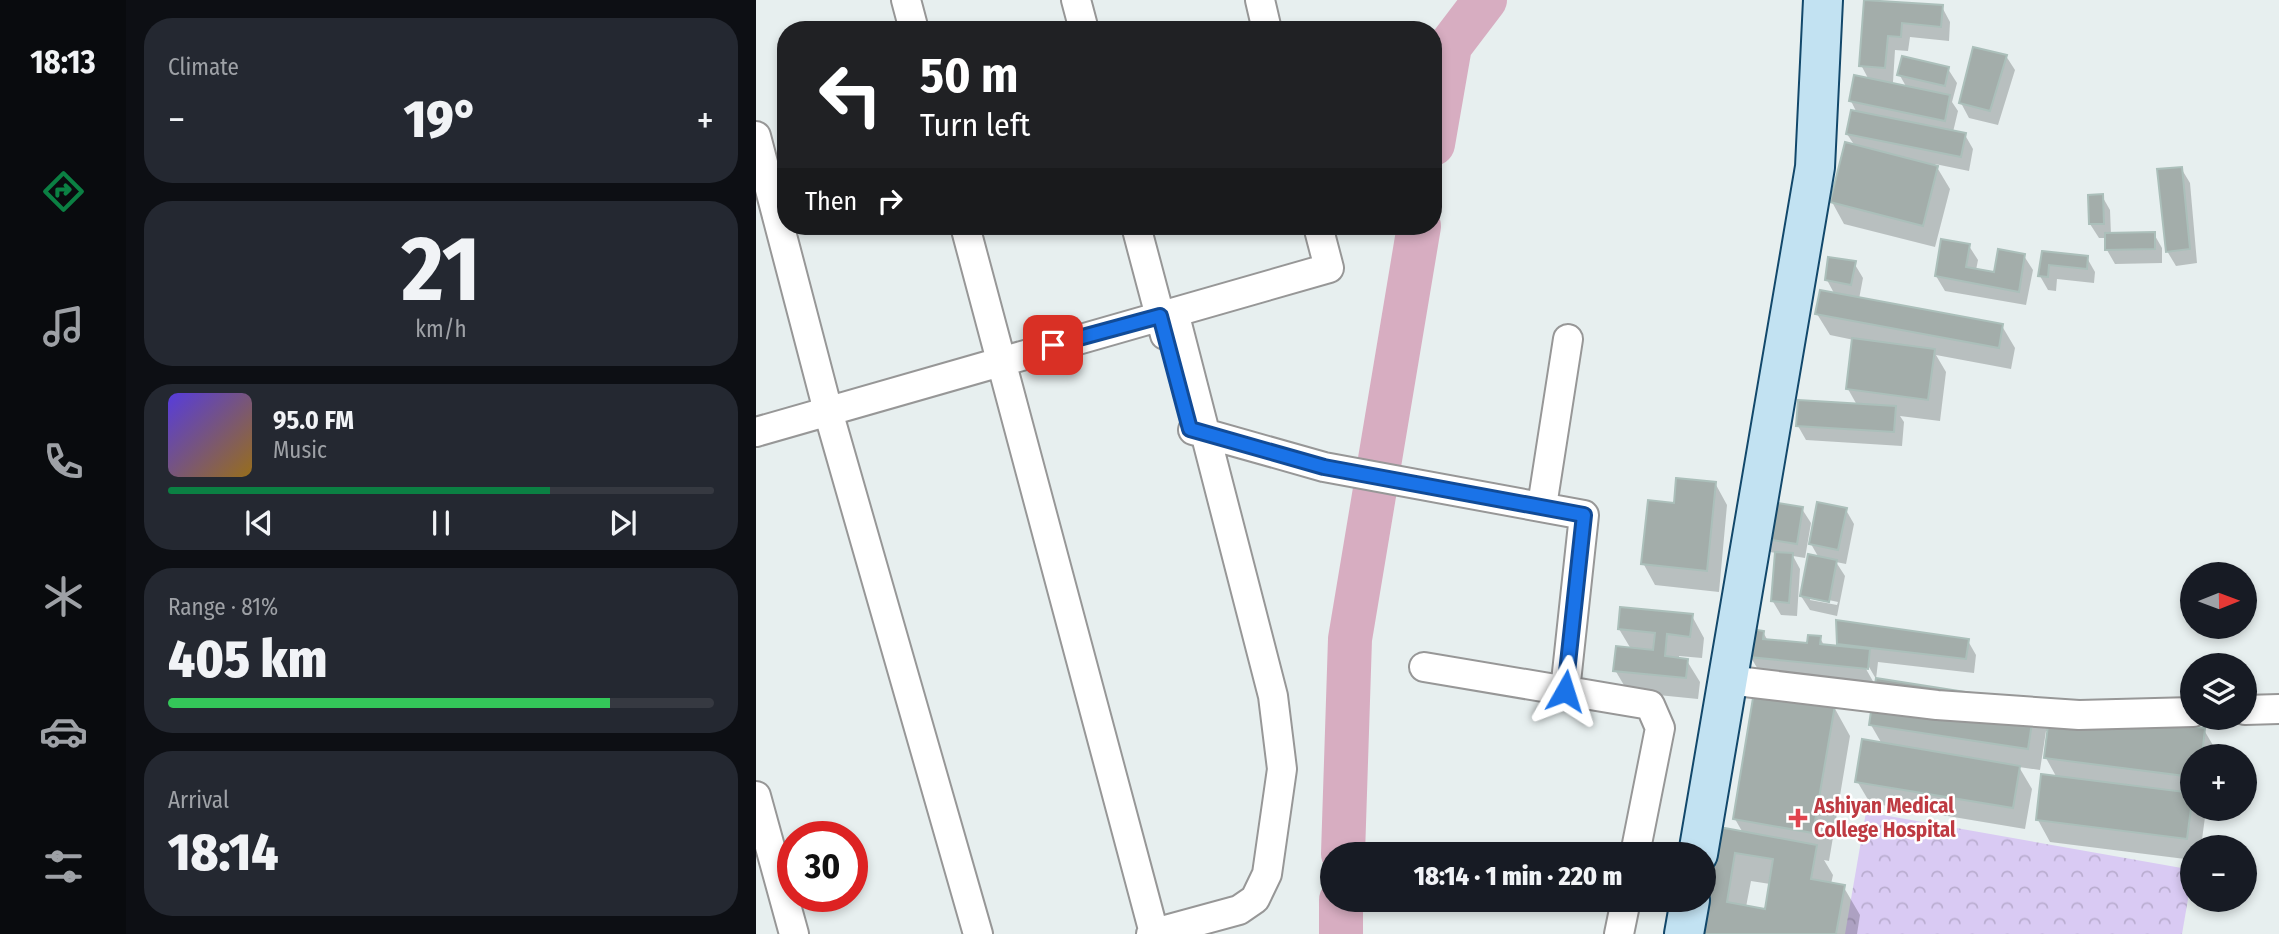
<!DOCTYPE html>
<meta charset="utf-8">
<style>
:root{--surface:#171b24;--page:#242831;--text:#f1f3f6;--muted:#9ea1a6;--line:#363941;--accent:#0b8043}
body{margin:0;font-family:"Fira Sans Condensed",sans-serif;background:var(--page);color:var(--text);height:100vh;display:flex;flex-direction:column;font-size:26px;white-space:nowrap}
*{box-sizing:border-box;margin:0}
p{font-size:23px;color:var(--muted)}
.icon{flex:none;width:38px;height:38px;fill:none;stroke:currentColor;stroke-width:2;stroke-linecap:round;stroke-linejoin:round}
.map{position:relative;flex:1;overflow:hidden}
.panel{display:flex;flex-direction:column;gap:18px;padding:18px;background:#0d0f14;width:630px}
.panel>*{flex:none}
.banner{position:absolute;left:21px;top:21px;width:665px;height:214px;border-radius:28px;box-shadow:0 4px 10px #0003;background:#202124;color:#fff;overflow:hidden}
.needle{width:46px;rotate:89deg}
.controls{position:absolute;left:1424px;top:562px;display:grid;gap:14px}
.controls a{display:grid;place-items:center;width:77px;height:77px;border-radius:50%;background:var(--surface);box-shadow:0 4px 10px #0003;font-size:35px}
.speed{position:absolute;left:21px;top:821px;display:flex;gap:14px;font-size:35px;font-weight:700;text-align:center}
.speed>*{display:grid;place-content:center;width:91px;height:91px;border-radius:50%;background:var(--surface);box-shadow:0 4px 10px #0003;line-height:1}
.speed .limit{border:10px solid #d22;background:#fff;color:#111}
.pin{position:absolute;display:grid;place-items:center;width:60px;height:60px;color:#fff;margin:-30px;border-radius:14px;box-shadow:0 4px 10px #0006}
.me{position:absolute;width:77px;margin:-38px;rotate:6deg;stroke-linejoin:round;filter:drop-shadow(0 0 5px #0008)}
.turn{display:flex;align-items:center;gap:24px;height:147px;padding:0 28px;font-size:32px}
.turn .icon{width:91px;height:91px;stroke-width:2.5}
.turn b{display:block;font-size:49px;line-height:60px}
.then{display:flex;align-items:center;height:66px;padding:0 28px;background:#0003;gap:14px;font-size:26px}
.big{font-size:52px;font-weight:800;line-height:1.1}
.panel .widget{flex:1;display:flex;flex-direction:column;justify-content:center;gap:10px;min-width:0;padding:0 24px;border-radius:28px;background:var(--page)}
.panel .dial{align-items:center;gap:0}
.dial b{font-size:91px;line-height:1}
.song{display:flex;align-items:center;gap:21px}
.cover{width:84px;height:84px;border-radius:10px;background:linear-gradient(135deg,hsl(250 70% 55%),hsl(40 70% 35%))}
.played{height:7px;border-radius:4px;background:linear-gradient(90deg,var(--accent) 70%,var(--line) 70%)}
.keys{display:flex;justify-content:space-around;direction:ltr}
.heat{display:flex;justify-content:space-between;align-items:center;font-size:38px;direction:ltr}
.charge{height:10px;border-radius:5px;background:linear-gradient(90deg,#34c759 81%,var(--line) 0)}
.trip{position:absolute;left:564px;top:842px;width:396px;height:70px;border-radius:35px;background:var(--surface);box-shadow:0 4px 10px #0003;font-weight:800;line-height:70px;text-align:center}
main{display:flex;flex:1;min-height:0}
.tab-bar{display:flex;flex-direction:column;width:126px;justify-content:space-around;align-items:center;background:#090b0e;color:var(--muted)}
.tab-bar .icon{width:49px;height:49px}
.tab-bar .active{color:var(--accent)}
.tab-bar b{font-size:32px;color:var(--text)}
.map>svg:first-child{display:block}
.park{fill:url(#park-crowns)}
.shadow{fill:#0003;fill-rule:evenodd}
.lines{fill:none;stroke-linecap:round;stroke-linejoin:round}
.river{stroke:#d7adc1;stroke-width:44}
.building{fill:#a3adaa;stroke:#abbfba;stroke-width:2;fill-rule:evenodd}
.street-casing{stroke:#979797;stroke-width:32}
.secondary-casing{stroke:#12486b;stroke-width:42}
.street{stroke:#fff;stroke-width:28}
.secondary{stroke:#c2e2f2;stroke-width:38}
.route-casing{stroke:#114b97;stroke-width:18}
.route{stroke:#1a73e8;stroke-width:12}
.health-dot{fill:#e0444e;stroke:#fff;stroke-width:2.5}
.labels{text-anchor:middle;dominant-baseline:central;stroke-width:5;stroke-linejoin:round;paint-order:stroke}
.health-label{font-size:21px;font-weight:bold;fill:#be3a42;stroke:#fff;text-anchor:start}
</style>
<main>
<nav class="tab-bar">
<b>18:13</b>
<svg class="icon active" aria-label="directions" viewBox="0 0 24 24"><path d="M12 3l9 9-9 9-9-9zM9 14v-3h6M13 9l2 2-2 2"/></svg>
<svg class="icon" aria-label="music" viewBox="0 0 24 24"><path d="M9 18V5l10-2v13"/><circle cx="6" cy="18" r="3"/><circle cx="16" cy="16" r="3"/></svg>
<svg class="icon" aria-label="phone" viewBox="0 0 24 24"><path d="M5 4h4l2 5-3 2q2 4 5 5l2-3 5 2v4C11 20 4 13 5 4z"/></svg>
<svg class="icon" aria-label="climate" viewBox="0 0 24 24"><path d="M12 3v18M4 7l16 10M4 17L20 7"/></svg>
<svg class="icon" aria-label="car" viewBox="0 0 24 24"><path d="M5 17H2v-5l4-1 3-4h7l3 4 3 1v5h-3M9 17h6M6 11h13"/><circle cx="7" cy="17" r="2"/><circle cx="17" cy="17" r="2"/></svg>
<svg class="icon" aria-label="filters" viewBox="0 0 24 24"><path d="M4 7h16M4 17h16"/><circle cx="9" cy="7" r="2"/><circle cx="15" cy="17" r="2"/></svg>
</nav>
<section class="panel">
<div class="widget"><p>Climate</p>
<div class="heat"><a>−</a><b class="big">19°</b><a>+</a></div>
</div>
<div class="widget dial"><b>21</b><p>km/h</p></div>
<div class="widget">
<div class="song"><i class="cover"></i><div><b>95.0 FM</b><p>Music</p></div></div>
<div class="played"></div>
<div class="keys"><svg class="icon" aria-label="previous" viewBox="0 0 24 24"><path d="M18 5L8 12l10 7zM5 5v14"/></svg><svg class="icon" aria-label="pause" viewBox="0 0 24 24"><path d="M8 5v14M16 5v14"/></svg><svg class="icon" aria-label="next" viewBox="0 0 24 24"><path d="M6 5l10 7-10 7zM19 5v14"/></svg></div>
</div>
<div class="widget"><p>Range · 81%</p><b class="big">405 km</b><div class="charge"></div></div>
<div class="widget"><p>Arrival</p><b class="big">18:14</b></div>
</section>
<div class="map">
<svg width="1523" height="934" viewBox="0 0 1523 934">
<defs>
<pattern id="park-crowns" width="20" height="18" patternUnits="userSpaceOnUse" patternTransform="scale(1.75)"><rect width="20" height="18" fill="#d9caf3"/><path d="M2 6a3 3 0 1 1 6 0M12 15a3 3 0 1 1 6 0" fill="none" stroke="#baadd0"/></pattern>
</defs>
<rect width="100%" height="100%" fill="#e7efef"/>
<path class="park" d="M 1110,812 L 1437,870 L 1426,934 L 1089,934 Z"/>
<path class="shadow" d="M 1110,1 L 1186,7 L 1194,22 L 1193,41 L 1154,37 L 1152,51 L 1139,50 L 1137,82 L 1128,83 L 1151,88 L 1143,74 L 1192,69 L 1201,83 L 1196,102 L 1202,111 L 1197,132 L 1209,135 L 1217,149 L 1213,171 L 1179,164 L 1194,189 L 1179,247 L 1088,224 L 1076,202 L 1099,146 L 1091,134 L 1101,113 L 1095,101 L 1113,80 L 1105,65 Z
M 1250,56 L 1259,70 L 1242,125 L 1213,118 L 1205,103 Z
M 1425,168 L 1434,183 L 1441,263 L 1420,266 L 1411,251 Z
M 1346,196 L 1354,210 L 1355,235 L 1398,234 L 1406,248 L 1406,263 L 1359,264 L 1351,250 L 1351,238 L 1343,238 L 1334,224 Z
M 1213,246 L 1222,260 L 1220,270 L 1239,274 L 1268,256 L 1277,270 L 1270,305 L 1189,291 L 1180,276 Z
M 1287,253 L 1331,258 L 1339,272 L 1338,283 L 1301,279 L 1300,291 L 1292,290 L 1284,276 Z
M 1098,263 L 1107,278 L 1103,299 L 1246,326 L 1259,348 L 1255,369 L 1180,355 L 1190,372 L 1184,421 L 1144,416 L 1148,422 L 1146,446 L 1050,440 L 1042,426 L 1101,405 L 1092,389 L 1098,340 L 1074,335 L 1061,314 L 1079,295 L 1071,280 Z
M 959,483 L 971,505 L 963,592 L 899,585 L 887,563 L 919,505 Z
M 1046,509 L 1055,523 L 1049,558 L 1037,556 L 1044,569 L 1041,616 L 1025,615 L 1016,600 L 1020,553 L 1014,552 L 1005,537 Z
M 1090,510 L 1098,524 L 1090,564 L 1080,562 L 1089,576 L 1081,616 L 1054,610 L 1045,596 L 1063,558 L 1055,544 ZM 1054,596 L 1082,602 L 1081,605 L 1054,600 Z
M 936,616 L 948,638 L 946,658 L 923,656 L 923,660 L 931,661 L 944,682 L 942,699 L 872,692 L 859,670 L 875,649 L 863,629 Z
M 1007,632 L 1012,641 L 1053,645 L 1064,638 L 1069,647 L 1085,648 L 1082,644 L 1212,641 L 1220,655 L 1218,673 L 1122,662 L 1120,679 L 1109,660 L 1106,662 L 1118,683 L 1003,671 L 994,656 Z
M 1278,705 L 1293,731 L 1448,730 L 1461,752 L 1460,756 L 1437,756 L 1437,808 L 1444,808 L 1449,817 L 1445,847 L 1437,847 L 1437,860 L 1294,842 L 1282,820 L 1301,778 L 1290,758 L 1293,731 L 1290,731 L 1284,770 L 1263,767 L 1276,789 L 1269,829 L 1114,803 L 1101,781 L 1126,744 L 1115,725 Z
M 1078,707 L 1094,736 L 1073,861 L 1068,860 L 1077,875 L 1075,884 L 1087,886 L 1104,915 L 1101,934 L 942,934 L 987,833 L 979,819 ZM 995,881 L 1014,884 L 1010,911 L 990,907 Z"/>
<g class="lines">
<path class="river" d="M 677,144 L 694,46 L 729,0
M 587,854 L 594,639 L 663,226
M 585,934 L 585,900"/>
</g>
<path class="building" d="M 1108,0 L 1187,5 L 1185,27 L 1146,23 L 1145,37 L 1132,36 L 1129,68 L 1103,66 Z
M 1217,47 L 1251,55 L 1234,111 L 1203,103 Z
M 1146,56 L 1193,67 L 1189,86 L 1141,75 Z
M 1098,75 L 1194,95 L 1189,121 L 1093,101 Z
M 1095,110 L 1210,133 L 1205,157 L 1090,134 Z
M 1089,142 L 1182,166 L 1167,226 L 1074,202 Z
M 1426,167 L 1434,249 L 1410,252 L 1401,169 Z
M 1347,194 L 1348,224 L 1333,224 L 1332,195 Z
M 1399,232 L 1399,249 L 1349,250 L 1349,233 Z
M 1185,239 L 1214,244 L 1210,267 L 1238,272 L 1242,249 L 1269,254 L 1263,292 L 1179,276 Z
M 1286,251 L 1332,256 L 1331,269 L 1293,265 L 1292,277 L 1282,276 Z
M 1072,257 L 1100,261 L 1095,285 L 1069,280 Z
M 1064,290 L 1247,324 L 1243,348 L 1059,314 Z
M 1096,338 L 1179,349 L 1172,400 L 1090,389 Z
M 1042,400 L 1140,406 L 1138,432 L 1040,426 Z
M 920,478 L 960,482 L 951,571 L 885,564 L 892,500 L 918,503 Z
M 1009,501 L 1047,507 L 1041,544 L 1003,538 Z
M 1061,502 L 1091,508 L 1082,550 L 1053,544 Z
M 1019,552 L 1037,553 L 1033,603 L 1015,601 Z
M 1052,554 L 1081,560 L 1073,602 L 1044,596 Z
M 864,607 L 937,614 L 934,637 L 911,634 L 909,656 L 932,659 L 930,678 L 857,671 L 860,646 L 897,650 L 899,633 L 862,629 Z
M 1080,620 L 1213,639 L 1210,659 L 1081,644 Z
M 995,629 L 1008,631 L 1007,639 L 1051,643 L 1052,635 L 1065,636 L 1064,644 L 1114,649 L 1112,669 L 993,657 Z
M 1120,678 L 1279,703 L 1272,749 L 1113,725 Z
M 998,692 L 1079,705 L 1057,833 L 977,819 Z
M 1294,709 L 1449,728 L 1446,756 L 1437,756 L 1437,777 L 1288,758 Z
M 1106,739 L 1264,766 L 1257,808 L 1099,782 Z
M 1285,774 L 1437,793 L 1431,839 L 1280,820 Z
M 958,826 L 1061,845 L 1055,879 L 1089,885 L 1080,934 L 940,934 ZM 979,853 L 1017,859 L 1009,909 L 971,902 Z"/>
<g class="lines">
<defs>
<path id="street" d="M 150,0 L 158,30
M 320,0 L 328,30
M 504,0 L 511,30
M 0,136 L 72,411 L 222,934
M 209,226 L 398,933
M 380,226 L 409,335
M 437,430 L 568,467 L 828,515 L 809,691
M 0,432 L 573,268 L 562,226
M 786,506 L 812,339
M 668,667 L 894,705 L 904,728 L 879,854
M 972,680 L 1181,705 L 1323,715 L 1437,712
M 1489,710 L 1523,709
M 0,796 L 38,934
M 395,934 L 483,910 L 499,899 L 511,874 L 526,769 L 517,696 L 419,316
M 863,934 L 870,900"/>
<path id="secondary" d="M 942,854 L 1059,167 L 1067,0
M 928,934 L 934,900"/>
</defs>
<use href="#street" class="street-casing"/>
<use href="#secondary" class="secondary-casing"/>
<use href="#street" class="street"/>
<use href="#secondary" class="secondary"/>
</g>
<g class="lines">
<defs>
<path id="route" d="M 297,345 L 404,316 L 434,429 L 568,467 L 828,515 L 809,691"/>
</defs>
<use href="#route" class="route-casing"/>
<use href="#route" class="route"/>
</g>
<path class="health-dot" d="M1038.5 807.5h7v7h7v7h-7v7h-7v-7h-7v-7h7z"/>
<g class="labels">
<g class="health-label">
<text x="1058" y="806">Ashiyan Medical<tspan x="1058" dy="24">College Hospital</tspan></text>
</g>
</g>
</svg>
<div class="controls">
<a><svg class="needle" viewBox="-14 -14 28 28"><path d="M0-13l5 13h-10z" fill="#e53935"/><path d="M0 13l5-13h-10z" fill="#9ea1a6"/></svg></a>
<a><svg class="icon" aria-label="layers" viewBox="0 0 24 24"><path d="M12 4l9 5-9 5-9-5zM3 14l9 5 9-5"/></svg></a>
<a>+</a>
<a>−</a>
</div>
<div class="speed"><div class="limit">30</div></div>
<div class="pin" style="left:297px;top:345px;background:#d93025"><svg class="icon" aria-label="arrive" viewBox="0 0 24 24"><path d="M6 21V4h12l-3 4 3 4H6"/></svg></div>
<svg class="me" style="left:809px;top:691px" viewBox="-20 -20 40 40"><path d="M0-17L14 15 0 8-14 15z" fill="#1a73e8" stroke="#fff" stroke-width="4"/></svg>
<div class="trip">18:14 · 1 min · 220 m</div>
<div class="banner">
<div class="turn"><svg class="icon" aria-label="left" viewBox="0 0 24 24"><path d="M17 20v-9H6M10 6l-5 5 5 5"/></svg><div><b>50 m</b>Turn left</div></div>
<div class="then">Then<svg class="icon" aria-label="right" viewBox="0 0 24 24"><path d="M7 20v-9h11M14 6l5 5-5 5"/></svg></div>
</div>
</div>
</main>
